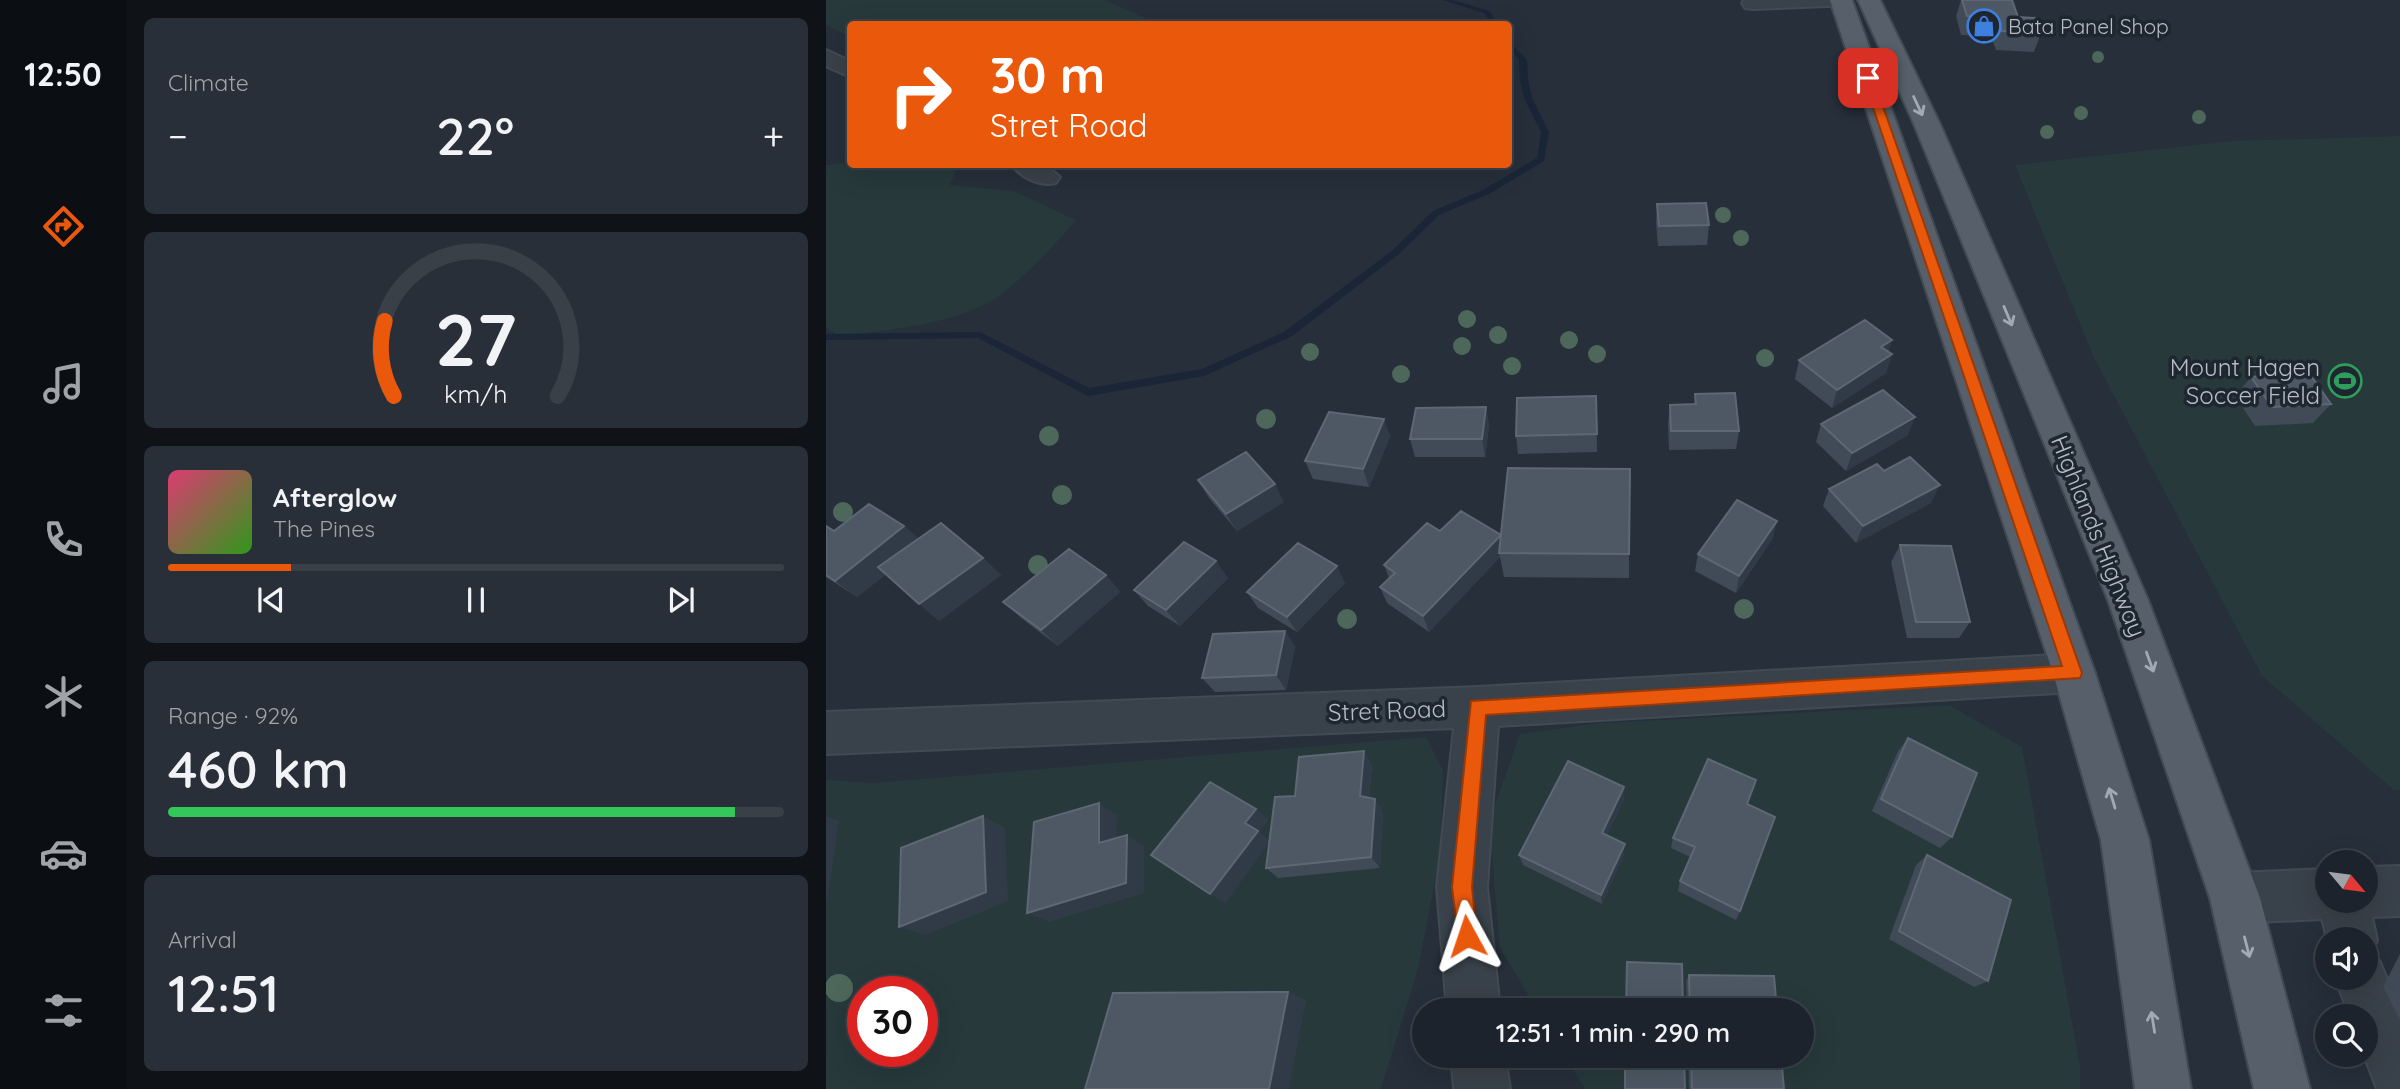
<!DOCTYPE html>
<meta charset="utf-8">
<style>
:root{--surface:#1c232c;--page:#292f38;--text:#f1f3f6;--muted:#a0a4a9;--line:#3a4048;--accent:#ea580c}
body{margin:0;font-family:Quicksand,sans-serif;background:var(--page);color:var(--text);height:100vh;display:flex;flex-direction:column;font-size:26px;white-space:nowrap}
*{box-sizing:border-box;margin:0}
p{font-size:23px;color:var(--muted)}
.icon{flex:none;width:38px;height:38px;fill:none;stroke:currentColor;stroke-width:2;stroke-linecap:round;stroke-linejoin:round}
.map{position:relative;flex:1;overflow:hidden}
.details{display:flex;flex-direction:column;gap:18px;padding:18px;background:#0f1318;width:700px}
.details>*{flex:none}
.hud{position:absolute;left:21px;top:21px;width:665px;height:147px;border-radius:7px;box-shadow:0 7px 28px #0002,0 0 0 2px var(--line);background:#ea580c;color:#fff;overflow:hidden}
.needle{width:46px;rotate:119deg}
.buttons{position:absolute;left:1489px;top:850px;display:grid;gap:14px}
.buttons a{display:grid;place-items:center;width:63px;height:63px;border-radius:50%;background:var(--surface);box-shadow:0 7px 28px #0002,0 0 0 2px var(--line);font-size:35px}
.speed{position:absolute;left:21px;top:976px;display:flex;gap:14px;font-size:35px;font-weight:700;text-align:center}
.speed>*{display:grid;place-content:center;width:91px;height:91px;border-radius:50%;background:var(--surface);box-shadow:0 7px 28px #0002,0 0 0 2px var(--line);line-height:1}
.speed .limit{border:10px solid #d22;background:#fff;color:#111}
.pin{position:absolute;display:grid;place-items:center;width:60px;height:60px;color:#fff;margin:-30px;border-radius:14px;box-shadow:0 4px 10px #0006}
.me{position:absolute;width:77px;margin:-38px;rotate:355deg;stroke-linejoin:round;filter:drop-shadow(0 0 5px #0008)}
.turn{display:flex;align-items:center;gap:24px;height:147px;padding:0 28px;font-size:32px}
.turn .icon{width:91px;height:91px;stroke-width:2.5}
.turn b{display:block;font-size:49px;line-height:60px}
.big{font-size:52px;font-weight:600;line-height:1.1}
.details .widget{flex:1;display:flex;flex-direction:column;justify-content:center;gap:10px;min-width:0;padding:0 24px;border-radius:10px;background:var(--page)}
.details .dial{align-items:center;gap:0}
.dial svg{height:182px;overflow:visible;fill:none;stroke:var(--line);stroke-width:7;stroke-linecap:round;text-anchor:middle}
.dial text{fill:var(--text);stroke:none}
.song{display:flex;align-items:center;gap:21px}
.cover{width:84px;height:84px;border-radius:10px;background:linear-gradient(135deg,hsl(340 70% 55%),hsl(110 70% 35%))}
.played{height:7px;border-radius:4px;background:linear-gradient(90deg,var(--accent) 20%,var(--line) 20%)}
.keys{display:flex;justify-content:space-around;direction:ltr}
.heat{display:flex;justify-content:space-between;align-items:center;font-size:38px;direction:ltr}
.charge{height:10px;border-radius:5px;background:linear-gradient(90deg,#34c759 92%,var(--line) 0)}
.trip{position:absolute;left:586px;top:998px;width:402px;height:70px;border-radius:35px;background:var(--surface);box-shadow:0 7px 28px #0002,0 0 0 2px var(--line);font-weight:600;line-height:70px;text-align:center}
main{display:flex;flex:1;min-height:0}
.tabs{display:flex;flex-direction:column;width:126px;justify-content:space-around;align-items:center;background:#0b0e12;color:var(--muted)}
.tabs .icon{width:49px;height:49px}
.tabs .active{color:var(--accent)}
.tabs b{font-size:32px;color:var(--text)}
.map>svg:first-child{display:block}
.green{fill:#27393b;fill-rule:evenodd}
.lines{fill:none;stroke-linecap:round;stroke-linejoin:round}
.stream{fill:#1a2637;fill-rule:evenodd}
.minor-casing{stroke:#424a53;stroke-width:4}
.major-casing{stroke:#424a53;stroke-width:4}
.minor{fill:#39414a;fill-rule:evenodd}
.major{fill:#57606a;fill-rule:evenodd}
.tree{fill:#4e675b}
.wall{fill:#414b58}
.shaded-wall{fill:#313b47}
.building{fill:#4d5864;stroke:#5e6773;stroke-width:2}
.oneway{stroke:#a2aab4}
.route{fill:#ea580c;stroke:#983908;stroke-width:2}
.labels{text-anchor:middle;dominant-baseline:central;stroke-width:7;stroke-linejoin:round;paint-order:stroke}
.far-poi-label{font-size:21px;fill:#b5bcc6;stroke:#1e262f;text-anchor:start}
.poi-label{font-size:24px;fill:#b5bcc6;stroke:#1e262f;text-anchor:end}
.street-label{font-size:24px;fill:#b5bcc6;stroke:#1e262f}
</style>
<main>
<nav class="tabs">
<b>12:50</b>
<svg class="icon active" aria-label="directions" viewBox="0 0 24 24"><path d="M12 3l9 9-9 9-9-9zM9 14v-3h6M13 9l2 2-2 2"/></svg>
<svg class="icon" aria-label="music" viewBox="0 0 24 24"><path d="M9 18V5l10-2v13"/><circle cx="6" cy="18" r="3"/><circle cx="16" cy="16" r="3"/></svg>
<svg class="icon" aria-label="phone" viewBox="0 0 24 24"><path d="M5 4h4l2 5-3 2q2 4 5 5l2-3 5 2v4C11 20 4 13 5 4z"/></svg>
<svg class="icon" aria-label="climate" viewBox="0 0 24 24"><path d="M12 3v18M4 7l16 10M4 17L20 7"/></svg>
<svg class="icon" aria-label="car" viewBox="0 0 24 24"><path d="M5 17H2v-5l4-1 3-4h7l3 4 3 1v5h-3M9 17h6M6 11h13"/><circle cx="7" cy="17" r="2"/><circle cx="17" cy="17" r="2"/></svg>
<svg class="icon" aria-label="filters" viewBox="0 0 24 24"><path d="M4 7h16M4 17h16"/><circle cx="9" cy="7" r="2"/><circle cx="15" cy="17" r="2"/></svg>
</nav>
<section class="details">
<div class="widget"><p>Climate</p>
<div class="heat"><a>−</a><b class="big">22°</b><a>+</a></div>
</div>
<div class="widget dial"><svg viewBox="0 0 100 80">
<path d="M14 69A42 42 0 1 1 86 69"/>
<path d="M14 69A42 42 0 0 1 10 36" stroke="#ea580c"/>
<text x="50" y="56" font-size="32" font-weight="700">27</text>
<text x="50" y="72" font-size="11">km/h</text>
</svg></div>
<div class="widget">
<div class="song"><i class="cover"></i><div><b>Afterglow</b><p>The Pines</p></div></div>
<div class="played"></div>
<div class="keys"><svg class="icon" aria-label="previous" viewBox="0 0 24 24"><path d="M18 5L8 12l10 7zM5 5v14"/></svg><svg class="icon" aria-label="pause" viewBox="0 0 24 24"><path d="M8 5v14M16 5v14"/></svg><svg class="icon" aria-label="next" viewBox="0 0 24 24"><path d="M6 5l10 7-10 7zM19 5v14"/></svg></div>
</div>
<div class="widget"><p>Range · 92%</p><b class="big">460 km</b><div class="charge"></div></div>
<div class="widget"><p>Arrival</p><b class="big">12:51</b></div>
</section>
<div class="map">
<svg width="1574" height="1089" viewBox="0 0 1574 1089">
<rect width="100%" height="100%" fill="#262f3a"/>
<path class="green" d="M 0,0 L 279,0 L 333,24 L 24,24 L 24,37 L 0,25 Z
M 1574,136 L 1574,790 L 1568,790 L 1436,676 L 1268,358 L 1189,165 L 1406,141 Z
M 24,163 L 132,165 L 124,185 L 188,191 L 250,220 C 229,245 193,284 165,301 C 121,326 63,329 14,337 L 0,327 L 0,165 Z
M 1123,705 L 1196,747 L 1254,1066 L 1254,1089 L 759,1089 L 739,1055 L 976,1055 L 976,1010 L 711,1010 L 674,948 L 663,822 L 694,734 L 773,723 Z
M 600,737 L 617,770 L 615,851 L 592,969 L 555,1089 L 0,1089 L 0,780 L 47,783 ZM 37,992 L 96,992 L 96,1052 L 37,1052 Z"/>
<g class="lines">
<path class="stream" d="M 617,0 L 627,0 L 663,11 L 673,24 L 666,24 L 658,13 Z
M 682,40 L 701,60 L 702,80 L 706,98 L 723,132 L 718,161 L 663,194 L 613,215 L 573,254 L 466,336 L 378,376 L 262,396 L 152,338 L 0,340 L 0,334 L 154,332 L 263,388 L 376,369 L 458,332 L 567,250 L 607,211 L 657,190 L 711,158 L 715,132 L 698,98 L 694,80 L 693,60 L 682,47 Z"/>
<defs>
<path id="minor" d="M 918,0 L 1013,0 L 1010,5 L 1002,6 L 927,9 L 919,8 L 916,3 Z
M 0,50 L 24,61 L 24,77 L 0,66 Z
M 185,164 L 218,164 L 234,177 L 230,183 C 214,187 195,178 185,164 Z
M 1248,654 L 1263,659 L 1269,673 L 1263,687 L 1248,692 L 672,726 L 661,887 L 674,1010 L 621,1010 L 611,887 L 628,728 L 0,754 L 0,712 L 652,687 Z
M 1574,866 L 1574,916 L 1546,917 L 1551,940 L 1545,956 L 1553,960 L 1574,1010 L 1574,1089 L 1551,1089 L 1538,1055 L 1540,1017 L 1524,1017 L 1509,978 L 1540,978 L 1540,940 L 1502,940 L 1502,942 L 1496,919 L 1409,923 L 1391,916 L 1384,898 L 1391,880 L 1409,873 L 1502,869 L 1502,901 L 1540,901 L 1540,867 Z
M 625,1055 L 679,1055 L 684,1089 L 628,1089 Z"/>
<path id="major" d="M 1004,0 L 1026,0 L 1269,673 L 1323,840 L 1365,1089 L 1309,1089 L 1275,840 L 1227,673 Z
M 1032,0 L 1054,0 L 1114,124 L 1322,600 L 1434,898 L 1484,1089 L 1428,1089 L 1384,898 L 1282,600 L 1088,124 Z"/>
</defs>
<use href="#minor" class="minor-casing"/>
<use href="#major" class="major-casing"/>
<use href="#minor" class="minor"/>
<use href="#major" class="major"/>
</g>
<g class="tree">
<circle cx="1272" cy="57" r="6"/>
<circle cx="1255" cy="113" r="7"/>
<circle cx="1373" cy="117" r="7"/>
<circle cx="1221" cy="132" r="7"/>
<circle cx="897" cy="215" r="8"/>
<circle cx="915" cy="238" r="8"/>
<circle cx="641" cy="319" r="9"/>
<circle cx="672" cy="335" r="9"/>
<circle cx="743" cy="340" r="9"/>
<circle cx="636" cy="346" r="9"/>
<circle cx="484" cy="352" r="9"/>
<circle cx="771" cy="354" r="9"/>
<circle cx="939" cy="358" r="9"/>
<circle cx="686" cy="366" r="9"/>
<circle cx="575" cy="374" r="9"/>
<circle cx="440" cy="419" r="10"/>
<circle cx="223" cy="436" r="10"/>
<circle cx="236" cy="495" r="10"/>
<circle cx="17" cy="512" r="10"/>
<circle cx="212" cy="565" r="10"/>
<circle cx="918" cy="609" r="10"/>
<circle cx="521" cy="619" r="10"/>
<circle cx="13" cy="988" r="14"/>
</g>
<path class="wall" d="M 1135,0 L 1186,0 L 1192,17 L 1215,33 L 1208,52 L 1170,50 L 1165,36 L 1135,35 L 1130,16 Z
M 831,204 L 883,225 L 881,245 L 832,246 L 830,223 Z
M 1066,340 L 1062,352 L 1066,354 L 1060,373 L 1006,408 L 969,379 L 973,360 Z
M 1425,377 L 1505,404 L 1487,423 L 1429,426 L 1409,396 Z
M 869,394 L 913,431 L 910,449 L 843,450 L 842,423 L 844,405 L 868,404 Z
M 770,396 L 771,452 L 692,454 L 690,436 Z
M 660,407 L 663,425 L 659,457 L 589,457 L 584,439 Z
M 558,419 L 564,437 L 543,487 L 487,479 L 479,461 Z
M 995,424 L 1082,435 L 1020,471 L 990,442 Z
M 1058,471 L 1105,503 L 1030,543 L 997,506 L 1003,489 Z
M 372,480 L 458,502 L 411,531 L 383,498 Z
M 0,526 L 8,531 L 78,526 L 93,539 L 157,558 L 175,575 L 113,621 L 60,574 L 31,597 L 0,577 Z
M 614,531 L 675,536 L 803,554 L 803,578 L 678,577 L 674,557 L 603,632 L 561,603 L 554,587 L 563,578 L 558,565 Z
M 947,538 L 910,593 L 869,571 L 872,554 Z
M 1074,545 L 1144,622 L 1133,638 L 1081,638 L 1065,562 Z
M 280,575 L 294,592 L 232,646 L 195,618 L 177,602 Z
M 402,578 L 354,626 L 322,606 L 308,590 Z
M 519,583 L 471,632 L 432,608 L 421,592 Z
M 459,631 L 469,647 L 460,690 L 389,692 L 376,678 Z
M 1082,738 L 1126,837 L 1114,848 L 1046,811 L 1072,751 Z
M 546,764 L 543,798 L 557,811 L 554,868 L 452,878 L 440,868 L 443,842 L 399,903 L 430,809 L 442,820 L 433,832 L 443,841 L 469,796 Z
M 798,787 L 798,799 L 781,835 L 798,854 L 776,904 L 697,865 L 693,855 Z
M 921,804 L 914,911 L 910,920 L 852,891 L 854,881 L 864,857 L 845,848 L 847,838 Z
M 1101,855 L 1162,981 L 1148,987 L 1063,939 L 1090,865 Z
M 1574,954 L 1574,1020 L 1557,987 Z
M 863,975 L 951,1010 L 861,1010 L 860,981 Z
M 862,1055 L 955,1055 L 958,1089 L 863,1089 Z"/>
<path class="shaded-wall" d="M 1066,340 L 1060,358 L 1066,354 L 1060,373 L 1006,408 L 1011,390 L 1055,347 Z
M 660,407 L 663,425 L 659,457 L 656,439 Z
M 1089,417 L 1082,435 L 1020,471 L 1026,453 Z
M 558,419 L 564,437 L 543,487 L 537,469 Z
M 449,484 L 458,502 L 411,531 L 400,514 Z
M 1114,485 L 1105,503 L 1030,543 L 1037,526 Z
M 951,521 L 947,538 L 910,593 L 913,576 Z
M 78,526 L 98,543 L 31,597 L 9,581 Z
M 675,535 L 673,553 L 674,557 L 603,632 L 597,616 Z
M 157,558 L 175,575 L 113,621 L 93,604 Z
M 390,561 L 402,578 L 354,626 L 340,610 Z
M 511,566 L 519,583 L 471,632 L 461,617 Z
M 280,575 L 294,592 L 232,646 L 215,630 Z
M 459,631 L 469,647 L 460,690 L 450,675 Z
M 538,751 L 546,764 L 542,808 L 534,796 Z
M 798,787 L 798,799 L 777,844 L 776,833 Z
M 549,799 L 557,811 L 554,868 L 545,857 Z
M 273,803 L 291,815 L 290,854 L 273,843 Z
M 430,809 L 442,820 L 433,832 L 444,842 L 399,903 L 384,894 L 419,823 Z
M 0,816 L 13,821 L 1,901 L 0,902 Z
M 157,816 L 179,828 L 182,901 L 100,935 L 73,927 Z
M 301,835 L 318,846 L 318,893 L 223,922 L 201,913 Z
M 799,844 L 798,854 L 776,904 L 775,895 Z
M 462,992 L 480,1000 L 463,1089 L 443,1089 Z"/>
<path class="building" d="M 1136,0 L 1186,0 L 1192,17 L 1210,18 L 1215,33 L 1176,31 L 1172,18 L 1141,16 Z
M 880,203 L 883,225 L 833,226 L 831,204 Z
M 1039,320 L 1066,340 L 1055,347 L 1066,354 L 1011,390 L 973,360 Z
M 1483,373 L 1505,404 L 1446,407 L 1425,377 Z
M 1057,390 L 1089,417 L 1026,453 L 995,424 Z
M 909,393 L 913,431 L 845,431 L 844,405 L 870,404 L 869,394 Z
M 770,396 L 771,434 L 690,436 L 691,398 Z
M 660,407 L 656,439 L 584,439 L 590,408 Z
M 503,412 L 558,419 L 537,469 L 479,461 Z
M 420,452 L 449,484 L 400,514 L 372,480 Z
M 1084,457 L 1114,485 L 1037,526 L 1003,489 L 1051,464 L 1058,471 Z
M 682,468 L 804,469 L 803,554 L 673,553 Z
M 911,500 L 951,521 L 913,576 L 872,554 Z
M 43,504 L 78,526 L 9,581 L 0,575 L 0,526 L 8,531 Z
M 635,511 L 675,535 L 597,616 L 554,587 L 569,573 L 558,565 L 601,523 L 614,531 Z
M 115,523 L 157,558 L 93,604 L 52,567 Z
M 358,542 L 390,561 L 340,610 L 308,590 Z
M 472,543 L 511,566 L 461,617 L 421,592 Z
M 1074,545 L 1125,546 L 1144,622 L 1090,622 Z
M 243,549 L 280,575 L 215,630 L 177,602 Z
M 459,631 L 450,675 L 376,678 L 387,634 Z
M 1082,738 L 1151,773 L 1126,837 L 1055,799 Z
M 538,751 L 534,796 L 549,799 L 545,857 L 440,868 L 449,797 L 469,796 L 473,757 Z
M 882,759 L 930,780 L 921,804 L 949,817 L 914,911 L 854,881 L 869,847 L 847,838 Z
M 742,761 L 798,787 L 776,833 L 799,844 L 775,895 L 693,855 Z
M 384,782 L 430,809 L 419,823 L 432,831 L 384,894 L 325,855 Z
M 273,803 L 273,843 L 301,835 L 300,883 L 201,913 L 208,822 Z
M 157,816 L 160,892 L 73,927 L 75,848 Z
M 1101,855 L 1185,900 L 1162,981 L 1073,931 Z
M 801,962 L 856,964 L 857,1010 L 800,1010 Z
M 863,975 L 948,976 L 951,1010 L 864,1010 Z
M 462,992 L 443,1089 L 259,1089 L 287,993 Z
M 799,1055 L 858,1055 L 859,1089 L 799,1089 Z
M 865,1055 L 955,1055 L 958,1089 L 866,1089 Z"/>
<defs><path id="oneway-shaft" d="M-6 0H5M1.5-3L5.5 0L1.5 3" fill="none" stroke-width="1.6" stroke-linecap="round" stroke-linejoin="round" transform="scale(1.75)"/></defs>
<g class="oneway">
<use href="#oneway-shaft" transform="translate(1092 106) rotate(65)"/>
<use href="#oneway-shaft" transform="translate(1182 316) rotate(67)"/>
<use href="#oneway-shaft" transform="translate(1324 662) rotate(70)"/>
<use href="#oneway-shaft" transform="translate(1286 798) rotate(-107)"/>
<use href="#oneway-shaft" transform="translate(1421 947) rotate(76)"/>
<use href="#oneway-shaft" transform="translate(1327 1022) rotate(-99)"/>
</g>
<path class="route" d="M 1042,75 L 1047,78 L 1256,673 L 1254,678 L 660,715 L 646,887 L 651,936 L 648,943 L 641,946 L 633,943 L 626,887 L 645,701 L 1236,666 L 1037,78 Z"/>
<defs>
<symbol id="shop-ring" viewBox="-11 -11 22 22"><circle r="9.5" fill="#1e262f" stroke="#3f7fe0" stroke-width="1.5"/><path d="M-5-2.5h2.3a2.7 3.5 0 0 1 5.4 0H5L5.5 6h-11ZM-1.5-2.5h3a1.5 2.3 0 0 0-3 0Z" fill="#3f7fe0"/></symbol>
<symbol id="stadium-ring" viewBox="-11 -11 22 22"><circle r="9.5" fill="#1e262f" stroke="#2e9e5b" stroke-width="1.5"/><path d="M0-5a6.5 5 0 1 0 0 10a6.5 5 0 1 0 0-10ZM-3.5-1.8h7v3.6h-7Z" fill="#2e9e5b"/></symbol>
</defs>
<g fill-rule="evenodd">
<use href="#shop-ring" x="1139" y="7" width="38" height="38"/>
<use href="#stadium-ring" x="1500" y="362" width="38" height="38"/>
</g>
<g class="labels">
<g class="far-poi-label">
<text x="1182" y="26">Bata Panel Shop</text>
</g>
<g class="poi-label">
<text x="1494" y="367">Mount Hagen<tspan x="1494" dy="28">Soccer Field</tspan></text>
</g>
<g class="street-label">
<text transform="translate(1273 536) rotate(68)">Highlands Highway</text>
<text transform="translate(561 710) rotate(-2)">Stret Road</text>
</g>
</g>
</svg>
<div class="buttons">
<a><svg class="needle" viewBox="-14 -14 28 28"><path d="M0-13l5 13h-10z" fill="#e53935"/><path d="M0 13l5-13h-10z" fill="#a0a4a9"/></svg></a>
<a><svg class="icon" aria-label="sound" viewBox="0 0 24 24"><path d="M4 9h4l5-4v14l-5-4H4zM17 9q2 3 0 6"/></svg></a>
<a><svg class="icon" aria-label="search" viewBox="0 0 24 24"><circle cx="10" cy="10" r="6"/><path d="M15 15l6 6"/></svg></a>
</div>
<div class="speed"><div class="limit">30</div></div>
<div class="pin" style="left:1042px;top:78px;background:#d93025"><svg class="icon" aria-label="arrive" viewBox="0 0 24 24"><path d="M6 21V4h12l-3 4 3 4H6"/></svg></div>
<svg class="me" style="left:641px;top:936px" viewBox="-20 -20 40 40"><path d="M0-17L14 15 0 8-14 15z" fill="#ea580c" stroke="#fff" stroke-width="4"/></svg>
<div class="trip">12:51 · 1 min · 290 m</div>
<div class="hud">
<div class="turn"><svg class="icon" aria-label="right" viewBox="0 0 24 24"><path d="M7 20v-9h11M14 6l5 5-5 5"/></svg><div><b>30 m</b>Stret Road</div></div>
</div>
</div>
</main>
